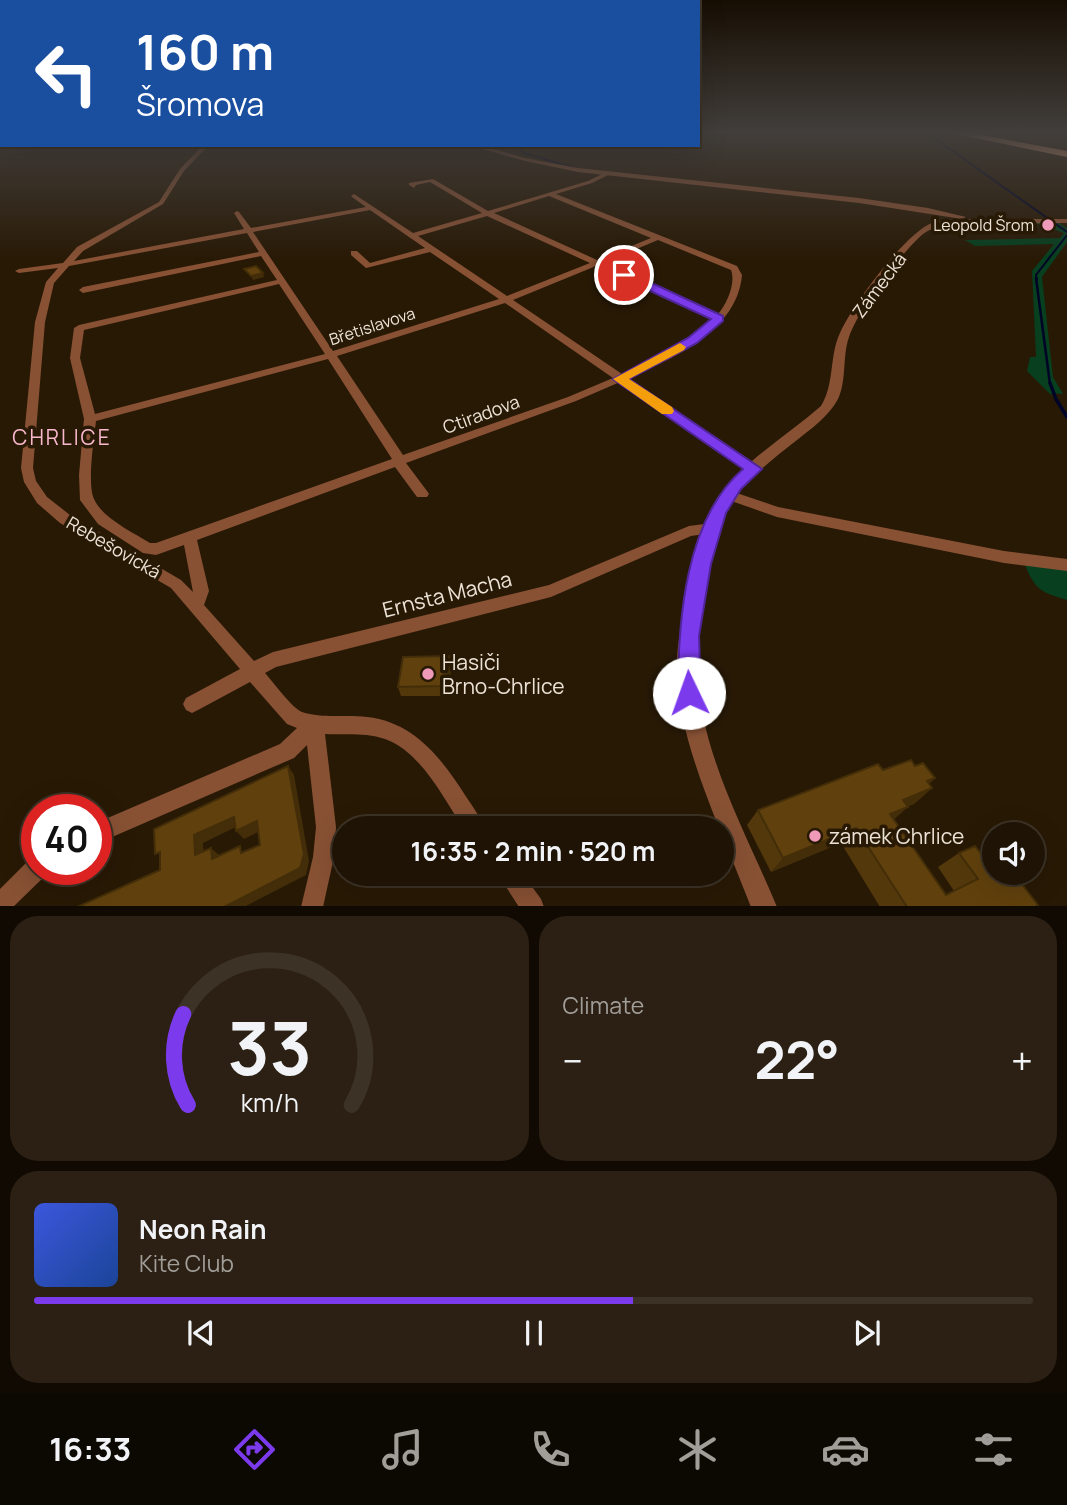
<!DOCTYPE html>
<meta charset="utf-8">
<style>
:root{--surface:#1e1304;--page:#2b2013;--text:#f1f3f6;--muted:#a19e9a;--line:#3c3226;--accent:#7c3aed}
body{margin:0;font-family:Manrope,sans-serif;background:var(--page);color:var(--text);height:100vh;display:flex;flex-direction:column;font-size:26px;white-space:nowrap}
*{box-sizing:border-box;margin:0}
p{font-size:23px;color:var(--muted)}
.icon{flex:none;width:38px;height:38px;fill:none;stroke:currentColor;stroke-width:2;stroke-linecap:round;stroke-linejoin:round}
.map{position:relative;height:906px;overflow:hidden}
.side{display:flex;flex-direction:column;gap:10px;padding:10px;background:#100a02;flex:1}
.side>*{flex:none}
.banner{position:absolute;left:0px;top:0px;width:700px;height:147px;box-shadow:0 7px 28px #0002,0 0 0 2px var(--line);background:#1a4fa0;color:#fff;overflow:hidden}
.buttons{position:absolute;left:982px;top:822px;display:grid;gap:14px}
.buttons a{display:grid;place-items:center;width:63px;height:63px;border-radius:50%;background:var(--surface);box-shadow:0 7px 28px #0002,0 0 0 2px var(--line);font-size:35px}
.speed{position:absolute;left:21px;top:794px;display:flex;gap:14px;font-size:35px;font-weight:700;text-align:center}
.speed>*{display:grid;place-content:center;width:91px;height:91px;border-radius:50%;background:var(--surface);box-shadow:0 7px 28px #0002,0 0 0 2px var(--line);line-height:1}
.speed .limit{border:10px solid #d22;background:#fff;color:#111}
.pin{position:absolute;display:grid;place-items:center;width:60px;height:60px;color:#fff;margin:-30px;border:4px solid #fff;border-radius:50%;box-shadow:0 2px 7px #0007}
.me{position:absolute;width:77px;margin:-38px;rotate:357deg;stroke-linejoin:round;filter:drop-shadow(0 0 5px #0008)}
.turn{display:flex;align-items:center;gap:24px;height:147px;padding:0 21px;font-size:32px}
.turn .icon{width:91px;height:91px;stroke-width:2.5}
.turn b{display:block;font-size:49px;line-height:60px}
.big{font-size:52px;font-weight:700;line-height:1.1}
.side .widget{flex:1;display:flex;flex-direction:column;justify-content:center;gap:10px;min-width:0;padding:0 24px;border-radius:28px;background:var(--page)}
.side .dial{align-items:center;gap:0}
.dial svg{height:182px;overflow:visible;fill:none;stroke:var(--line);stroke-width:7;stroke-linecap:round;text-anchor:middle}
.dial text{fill:var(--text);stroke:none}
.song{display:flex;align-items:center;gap:21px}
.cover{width:84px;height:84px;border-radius:10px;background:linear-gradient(135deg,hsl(230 70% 55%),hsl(220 70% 35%))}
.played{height:7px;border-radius:4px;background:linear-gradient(90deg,var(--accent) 60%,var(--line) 60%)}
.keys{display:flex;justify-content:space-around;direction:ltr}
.heat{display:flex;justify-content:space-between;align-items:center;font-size:38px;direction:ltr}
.side .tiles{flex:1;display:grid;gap:10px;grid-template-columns:1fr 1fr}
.widget:last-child{grid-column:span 2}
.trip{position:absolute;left:332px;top:816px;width:402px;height:70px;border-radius:35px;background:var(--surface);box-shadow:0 7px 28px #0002,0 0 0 2px var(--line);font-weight:700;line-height:70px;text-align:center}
.dock{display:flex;height:112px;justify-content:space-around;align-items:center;background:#0c0802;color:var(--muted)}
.dock .icon{width:49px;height:49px}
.dock .selected{color:var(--accent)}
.dock b{font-size:32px;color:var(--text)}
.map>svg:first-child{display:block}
.green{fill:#073f1f}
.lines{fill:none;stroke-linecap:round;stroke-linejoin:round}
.stream-far2{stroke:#000426;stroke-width:2}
.stream-far1{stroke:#000426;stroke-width:2.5}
.stream{stroke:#000426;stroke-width:3.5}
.minor{fill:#885134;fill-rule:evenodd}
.tertiary{fill:#885134;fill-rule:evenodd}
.motorway{fill:#feab80;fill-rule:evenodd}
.wall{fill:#53380b}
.shaded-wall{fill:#432e09}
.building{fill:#60410d;stroke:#432e09;stroke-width:2;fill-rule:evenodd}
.route{fill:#7c3aed;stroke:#51269a;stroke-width:2}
.slow{fill:#f59e0b}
.poi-dot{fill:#ef9ab8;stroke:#281905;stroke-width:2.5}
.labels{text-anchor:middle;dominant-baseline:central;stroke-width:7;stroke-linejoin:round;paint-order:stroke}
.far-poi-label{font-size:16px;fill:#ece2d5;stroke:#281905;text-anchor:end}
.far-street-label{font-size:16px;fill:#ece2d5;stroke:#281905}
.street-label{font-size:18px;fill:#ece2d5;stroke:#281905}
.quarter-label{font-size:21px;letter-spacing:2px;fill:#f9b8ce;stroke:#281905}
.near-street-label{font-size:21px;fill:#ece2d5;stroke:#281905}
.near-poi-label{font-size:21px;fill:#ece2d5;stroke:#281905;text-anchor:start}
</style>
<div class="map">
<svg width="1067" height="907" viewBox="0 0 1067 907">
<rect width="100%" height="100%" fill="#281905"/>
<path class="green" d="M 1035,223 L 1059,223 L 1067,228 L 1067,242 L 1042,277 L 1053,377 L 1063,394 L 1051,393 L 1052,396 L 1027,371 L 1030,357 L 1036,357 L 1032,271 L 1054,244 L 975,246 L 965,240 L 1060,238 L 1064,233 Z
M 1025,565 L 1067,570 L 1067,600 C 1041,592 1036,591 1025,565 Z"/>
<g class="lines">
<path class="stream-far2" d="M 933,133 L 934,138 L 1067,232
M 517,148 L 524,153
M 525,153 L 574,168
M 1037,280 L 1036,275 L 1067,235"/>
<path class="stream-far1" d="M 1036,278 L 1050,384"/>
<path class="stream" d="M 1050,383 L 1056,399 L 1067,417"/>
<path class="minor" d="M 203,145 L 209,145 L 184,171 L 163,204 L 83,251 L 74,261 L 244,229 L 234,213 L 237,211 L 239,212 L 251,228 L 366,207 L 352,197 L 351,196 L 354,194 L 413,233 L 482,213 L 430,182 L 416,185 L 414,188 L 409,185 L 409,183 L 433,179 L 488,211 L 588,181 L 606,172 L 608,175 L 592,183 L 556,194 L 737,266 L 742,275 C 737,331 674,358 629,378 L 758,466 L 760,469 L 758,472 L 750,472 L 620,382 L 576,401 L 406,463 L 427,491 L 429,494 L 427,497 L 417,497 L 395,467 L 197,540 L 209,591 L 204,605 L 254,661 L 273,652 L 549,585 L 689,526 L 712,523 L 717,524 L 719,528 L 717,532 L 691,536 L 551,597 L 276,667 L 265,673 C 274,683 292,708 302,712 C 323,719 346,714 367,717 C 414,722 442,759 465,795 C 472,806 480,816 485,828 L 463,828 C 443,797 421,752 385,739 C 366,732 344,735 325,734 L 336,827 L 334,857 L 323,907 L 301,907 L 313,857 L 316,827 L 307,745 L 294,758 L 96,844 L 96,823 L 280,744 L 297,728 L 287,724 L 250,682 L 198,710 L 192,713 L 186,710 L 183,704 L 186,698 L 240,669 L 171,588 L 60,523 L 37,503 L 24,482 L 21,468 L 35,322 L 46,282 L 58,268 L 19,273 L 15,271 L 19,269 L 63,263 L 77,247 L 159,202 L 180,169 ZM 549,196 L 651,238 L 597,260 L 494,213 ZM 370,210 L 425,248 L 370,263 L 357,251 L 351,251 L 351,255 L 366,268 L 430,252 L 499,299 L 333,351 L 253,232 ZM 487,216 L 590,263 L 507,296 L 418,236 ZM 247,233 L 259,252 L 83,287 L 79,290 L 83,293 L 261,256 L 277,280 L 79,325 L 74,328 L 70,358 L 84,419 L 79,475 L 80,500 L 98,524 L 143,553 L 156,555 L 184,545 L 193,592 L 181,580 L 70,515 L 47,497 L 36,481 L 33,468 L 45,322 L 54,283 L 69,266 ZM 658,240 L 731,270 C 736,283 727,304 718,314 L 603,263 ZM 596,266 L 713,319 C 689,344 653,360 622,374 L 513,300 ZM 279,284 L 325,354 L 95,414 L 80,358 L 84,330 ZM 505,303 L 613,378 L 568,397 L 403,455 L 337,356 ZM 328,359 L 392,459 L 156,543 L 150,543 C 134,533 102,518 94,499 C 87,484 94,439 96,421 Z
M 728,490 L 778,507 L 1004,551 L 1067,559 L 1067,571 L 1004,563 L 777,517 L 723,498 L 721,495 L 723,492 Z
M 37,857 L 37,870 L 47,870 L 45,876 L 13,907 L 0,907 L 0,889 L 29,860 Z
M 497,873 L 522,873 L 541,899 L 544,907 L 519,907 Z"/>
<path class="tertiary" d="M 469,145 L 479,145 L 525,158 L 578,168 L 859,198 L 928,208 L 966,217 L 962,219 L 859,203 L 578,172 L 525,161 Z
M 1067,219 L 1067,223 L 953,224 C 943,226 932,227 923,234 C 901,253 858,310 849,337 C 842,357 847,380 838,399 C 829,416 811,429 797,440 C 773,459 749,477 731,502 C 715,524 712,555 707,582 C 702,610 696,638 697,666 C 699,751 745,830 777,907 L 751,907 L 723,837 L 723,828 L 719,828 C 698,775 675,715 677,657 C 679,630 686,605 691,578 C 696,549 702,518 721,493 C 748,458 788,435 821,406 C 835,383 829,356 840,333 C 851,307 906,232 932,223 C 949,218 969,219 986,219 C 1013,219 1040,219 1067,219 Z"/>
<path class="motorway" d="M 951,133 L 971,133 L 1067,151 L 1067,157 Z"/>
</g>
<path class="wall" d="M 452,666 L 450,682 L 444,696 L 401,696 L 398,687 Z
M 915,766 L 935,778 L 929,784 L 932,788 L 914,804 L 908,806 L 894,819 L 946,895 L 954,891 L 938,867 L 959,853 L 1006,884 L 1035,907 L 880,907 L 841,843 L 771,872 L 747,825 L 758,810 L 883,770 Z"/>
<path class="shaded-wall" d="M 263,273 L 264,277 L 253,280 L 251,276 Z
M 450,656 L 452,666 L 450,682 L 444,696 L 442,686 Z
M 288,766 L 294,775 L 309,861 L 306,875 L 244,907 L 224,907 L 300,868 Z
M 935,778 L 917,794 L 932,788 L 914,804 L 886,815 L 903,800 L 927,781 Z
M 908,807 L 891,822 L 890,814 Z
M 234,817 L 242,824 L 203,843 L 204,862 L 195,855 L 194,835 Z
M 257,821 L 264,829 L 244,839 L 236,831 Z
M 856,828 L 841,843 L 771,872 L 783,858 Z
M 211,848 L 219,855 L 221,866 L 212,859 Z"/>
<path class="building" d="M 256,266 L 263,273 L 251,276 L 244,269 Z
M 450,656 L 448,672 L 442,686 L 398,687 L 403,657 Z
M 911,760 L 915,766 L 923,763 L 935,778 L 927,781 L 932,788 L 903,800 L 908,807 L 890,814 L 946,895 L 978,879 L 959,853 L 975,846 L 994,869 L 994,873 L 997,873 L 1006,884 L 1018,879 L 1038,905 L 1035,907 L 907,907 L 856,828 L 783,858 L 758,810 L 878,764 L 883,770 Z
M 288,766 L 304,854 L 300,868 L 224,907 L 77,907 L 160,870 L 160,852 L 155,854 L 154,829 ZM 234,817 L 236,831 L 257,821 L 260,845 L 241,853 L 240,846 L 212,859 L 211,848 L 195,855 L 194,835 Z"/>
<linearGradient id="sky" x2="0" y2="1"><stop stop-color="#160e03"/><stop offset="0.51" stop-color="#423e3b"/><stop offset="1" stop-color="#423e3b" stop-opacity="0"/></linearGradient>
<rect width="1067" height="260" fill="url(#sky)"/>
<path class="route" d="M 620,272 L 628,272 L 723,316 L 723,321 L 697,343 L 629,379 L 762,469 L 741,489 L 726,513 L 711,564 L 699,636 L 701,693 L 697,701 L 689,704 L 681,701 L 678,693 C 678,621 685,519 743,469 L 613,379 L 688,338 L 711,319 L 620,277 Z"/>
<path class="slow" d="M 680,343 L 686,347 L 684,350 L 629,379 L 672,407 L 674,411 L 672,414 L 662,414 L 613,379 Z"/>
<g class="poi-dot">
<circle cx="1048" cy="225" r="7"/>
<circle cx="428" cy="674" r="7"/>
<circle cx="815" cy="836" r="7"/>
</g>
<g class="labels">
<g class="far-poi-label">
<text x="1034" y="225">Leopold Šrom</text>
</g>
<g class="far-street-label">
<text transform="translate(372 326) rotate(-18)">Břetislavova</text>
</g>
<g class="street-label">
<text transform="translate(879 285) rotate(-53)">Zámecká</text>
<text transform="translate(481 414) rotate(-20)">Ctiradova</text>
<text transform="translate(114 547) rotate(30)">Rebešovická</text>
</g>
<g class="quarter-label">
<text x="62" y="437">CHRLICE</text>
</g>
<g class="near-street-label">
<text transform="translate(447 594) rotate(-14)">Ernsta Macha</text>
</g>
<g class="near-poi-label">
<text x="442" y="662">Hasiči<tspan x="442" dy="24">Brno-Chrlice</tspan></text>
<text x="829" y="836">zámek Chrlice</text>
</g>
</g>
</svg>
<div class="buttons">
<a><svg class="icon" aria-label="sound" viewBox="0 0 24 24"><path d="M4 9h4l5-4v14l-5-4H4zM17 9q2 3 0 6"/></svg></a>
</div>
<div class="speed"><div class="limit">40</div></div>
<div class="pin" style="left:624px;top:275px;background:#d93025"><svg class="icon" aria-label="arrive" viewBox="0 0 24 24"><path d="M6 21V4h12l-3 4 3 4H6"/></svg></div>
<svg class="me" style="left:689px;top:693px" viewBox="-20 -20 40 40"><circle r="19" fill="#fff"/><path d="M0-13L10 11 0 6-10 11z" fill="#7c3aed"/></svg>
<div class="trip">16:35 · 2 min · 520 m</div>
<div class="banner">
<div class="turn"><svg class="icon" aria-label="left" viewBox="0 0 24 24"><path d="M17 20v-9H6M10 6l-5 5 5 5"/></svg><div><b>160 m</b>Šromova</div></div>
</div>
</div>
<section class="side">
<div class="tiles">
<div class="widget dial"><svg viewBox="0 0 100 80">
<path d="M14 69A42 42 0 1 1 86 69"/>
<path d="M14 69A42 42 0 0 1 12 29" stroke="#7c3aed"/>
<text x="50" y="56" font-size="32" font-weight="700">33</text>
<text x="50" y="72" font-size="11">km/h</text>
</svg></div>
<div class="widget"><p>Climate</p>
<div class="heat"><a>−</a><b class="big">22°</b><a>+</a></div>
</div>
<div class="widget">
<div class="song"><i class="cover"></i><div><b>Neon Rain</b><p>Kite Club</p></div></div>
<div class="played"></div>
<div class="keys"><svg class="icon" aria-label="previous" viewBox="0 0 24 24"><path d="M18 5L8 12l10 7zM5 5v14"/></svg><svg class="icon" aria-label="pause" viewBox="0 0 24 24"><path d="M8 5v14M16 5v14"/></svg><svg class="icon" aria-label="next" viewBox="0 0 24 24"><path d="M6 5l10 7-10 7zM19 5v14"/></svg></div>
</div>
</div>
</section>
<nav class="dock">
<b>16:33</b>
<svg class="icon selected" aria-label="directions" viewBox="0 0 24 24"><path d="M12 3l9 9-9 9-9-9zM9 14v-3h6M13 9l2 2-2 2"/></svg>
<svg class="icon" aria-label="music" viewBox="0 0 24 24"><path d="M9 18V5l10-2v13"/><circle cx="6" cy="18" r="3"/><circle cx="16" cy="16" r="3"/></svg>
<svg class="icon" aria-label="phone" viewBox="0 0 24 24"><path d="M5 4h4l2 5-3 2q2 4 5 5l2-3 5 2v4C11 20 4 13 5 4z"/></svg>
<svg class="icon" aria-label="climate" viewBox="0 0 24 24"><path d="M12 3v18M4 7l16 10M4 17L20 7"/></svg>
<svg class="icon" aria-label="car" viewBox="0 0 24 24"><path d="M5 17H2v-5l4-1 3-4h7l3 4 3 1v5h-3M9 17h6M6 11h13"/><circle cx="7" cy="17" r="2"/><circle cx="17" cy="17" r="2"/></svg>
<svg class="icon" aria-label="filters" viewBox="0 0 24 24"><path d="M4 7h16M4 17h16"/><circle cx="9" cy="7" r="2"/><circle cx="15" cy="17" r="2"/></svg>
</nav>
